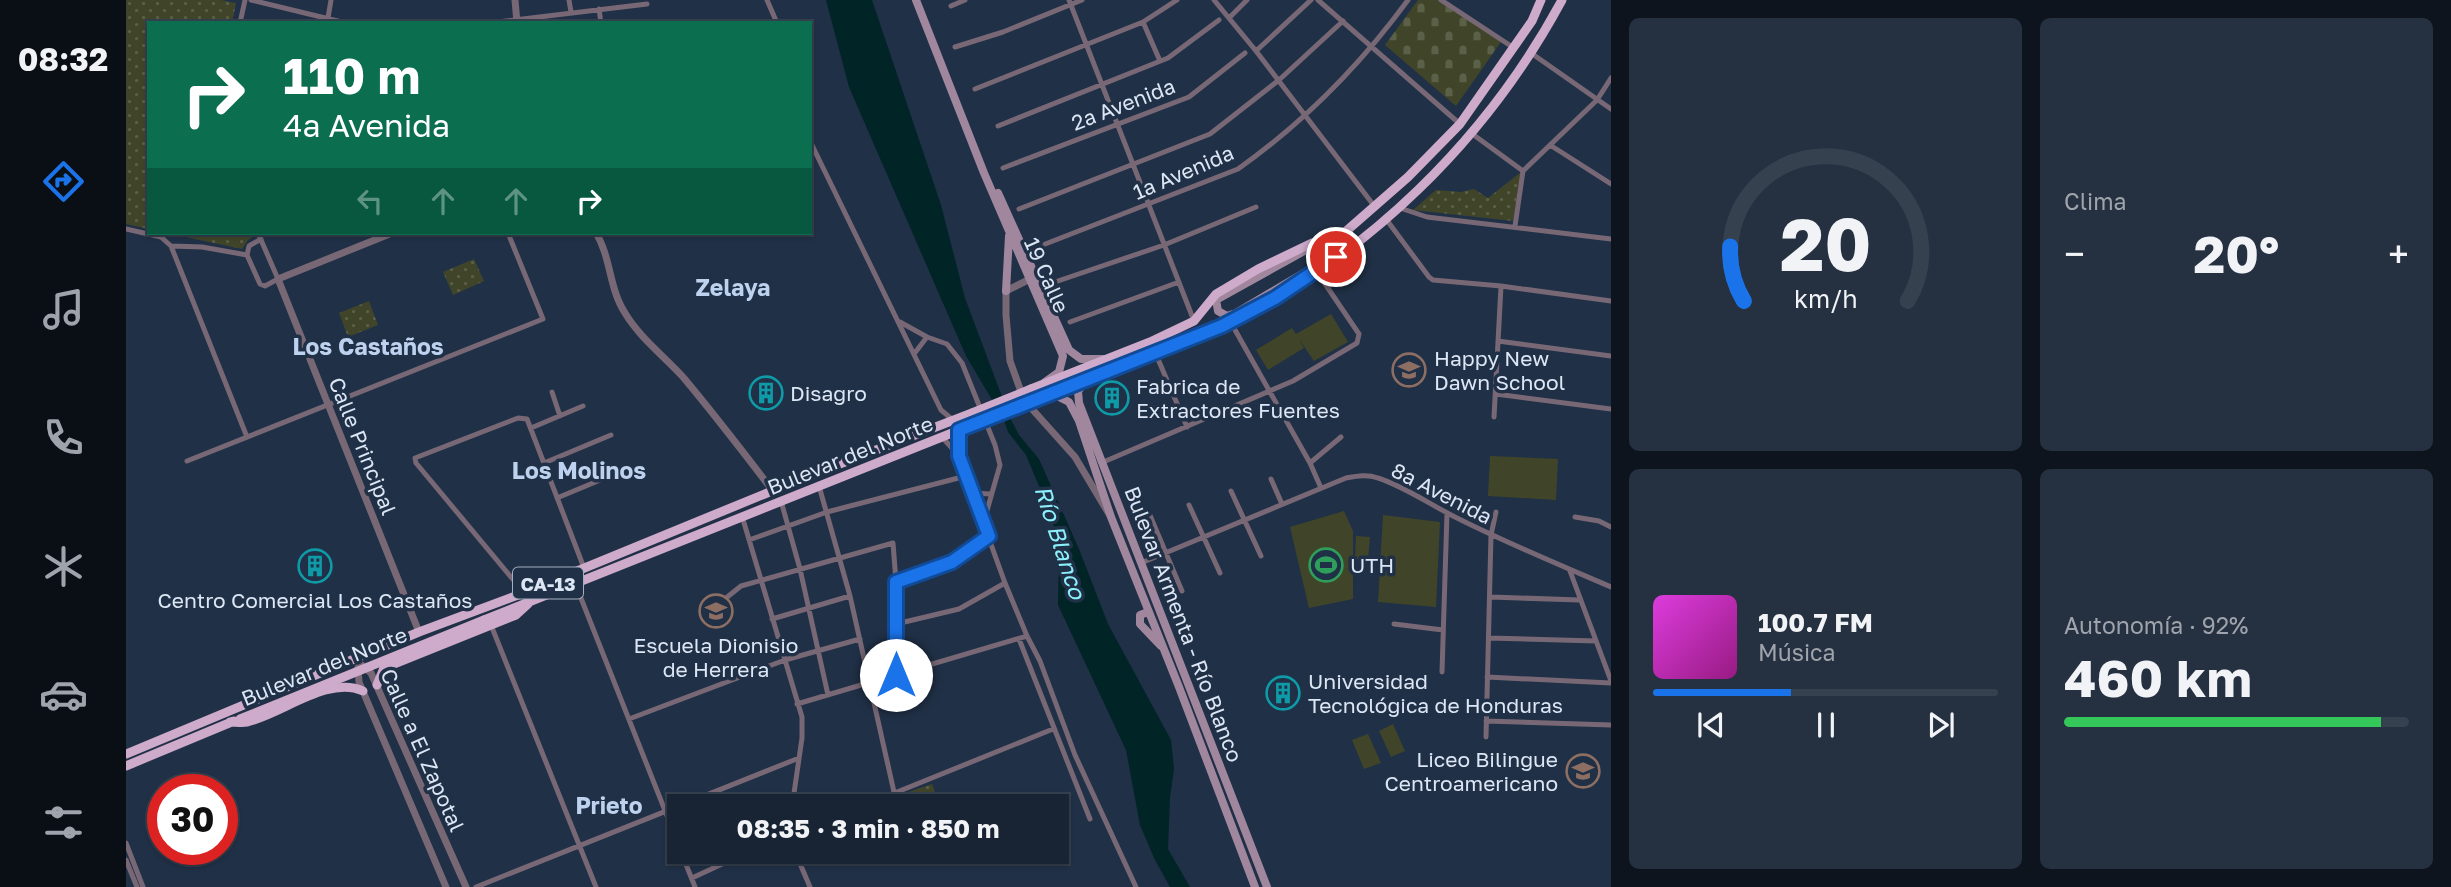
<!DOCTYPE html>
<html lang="es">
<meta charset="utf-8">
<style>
:root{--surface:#182434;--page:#253040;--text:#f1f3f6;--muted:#9fa4ac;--line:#36414f;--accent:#1a73e8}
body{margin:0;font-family:"Golos Text",sans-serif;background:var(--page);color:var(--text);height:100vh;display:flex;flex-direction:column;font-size:26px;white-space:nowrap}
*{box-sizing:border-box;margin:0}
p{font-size:23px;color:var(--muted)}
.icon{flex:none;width:38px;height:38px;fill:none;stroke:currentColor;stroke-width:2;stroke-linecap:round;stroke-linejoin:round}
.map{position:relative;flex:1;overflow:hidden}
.drawer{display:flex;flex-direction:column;gap:18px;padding:18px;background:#0d141d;width:840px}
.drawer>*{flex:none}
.guide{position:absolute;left:21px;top:21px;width:665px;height:214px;border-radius:0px;box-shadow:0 2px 5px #0004,0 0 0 2px var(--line);background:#0b6e4f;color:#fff;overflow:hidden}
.speed{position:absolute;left:21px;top:774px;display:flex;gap:14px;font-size:35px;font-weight:700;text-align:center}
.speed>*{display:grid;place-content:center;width:91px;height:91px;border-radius:50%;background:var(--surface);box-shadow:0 2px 5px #0004,0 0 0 2px var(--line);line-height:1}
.speed .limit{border:10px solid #d22;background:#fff;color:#111}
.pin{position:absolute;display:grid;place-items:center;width:60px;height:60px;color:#fff;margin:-30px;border:4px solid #fff;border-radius:50%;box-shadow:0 2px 7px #0007}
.me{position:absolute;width:77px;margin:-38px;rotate:0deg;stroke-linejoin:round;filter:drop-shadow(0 0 5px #0008)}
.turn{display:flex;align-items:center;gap:24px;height:147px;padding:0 21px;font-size:32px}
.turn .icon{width:91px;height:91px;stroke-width:2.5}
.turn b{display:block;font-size:49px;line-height:60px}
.lanes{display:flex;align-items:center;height:66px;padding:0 21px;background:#0003;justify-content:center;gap:35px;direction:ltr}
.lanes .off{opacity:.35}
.big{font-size:52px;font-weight:700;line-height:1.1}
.drawer .tile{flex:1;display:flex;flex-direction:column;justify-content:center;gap:10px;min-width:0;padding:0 24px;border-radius:10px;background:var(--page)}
.drawer .dial{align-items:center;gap:0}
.dial svg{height:182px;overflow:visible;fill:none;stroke:var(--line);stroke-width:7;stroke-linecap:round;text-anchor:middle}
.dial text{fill:var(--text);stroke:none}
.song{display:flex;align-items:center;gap:21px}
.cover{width:84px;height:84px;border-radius:10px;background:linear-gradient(135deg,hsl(300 70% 55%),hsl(310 70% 35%))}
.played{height:7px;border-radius:4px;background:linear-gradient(90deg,var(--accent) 40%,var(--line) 40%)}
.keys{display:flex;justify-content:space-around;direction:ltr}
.heat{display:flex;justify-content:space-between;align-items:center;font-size:38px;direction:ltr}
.charge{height:10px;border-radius:5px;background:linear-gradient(90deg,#34c759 92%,var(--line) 0)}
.drawer .tiles{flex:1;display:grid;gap:18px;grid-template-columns:repeat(2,1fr)}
.trip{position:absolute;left:541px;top:794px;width:402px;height:70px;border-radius:0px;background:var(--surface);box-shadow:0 2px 5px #0004,0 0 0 2px var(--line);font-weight:700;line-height:70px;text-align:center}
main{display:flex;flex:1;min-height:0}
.menu{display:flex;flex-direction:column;width:126px;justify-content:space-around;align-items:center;background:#0a0e15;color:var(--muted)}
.menu .icon{width:49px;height:49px}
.menu .active{color:var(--accent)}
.menu b{font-size:32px;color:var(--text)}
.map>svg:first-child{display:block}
.grass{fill:#404529}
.cemetery{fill:url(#cemetery-stones)}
.park{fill:url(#park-dots)}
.water{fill:#012427}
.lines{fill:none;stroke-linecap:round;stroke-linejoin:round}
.minor{stroke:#786876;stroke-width:5}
.tertiary{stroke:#786876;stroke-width:7}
.secondary{stroke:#a0879e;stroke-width:8}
.trunk{stroke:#ceaacb;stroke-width:9}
.trunk-bridge{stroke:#ceaacb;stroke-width:9}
.route-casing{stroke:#114b97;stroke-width:18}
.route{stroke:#1a73e8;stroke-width:12}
.labels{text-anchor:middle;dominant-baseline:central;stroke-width:7;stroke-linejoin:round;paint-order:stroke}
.shield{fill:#203046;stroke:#a4afc0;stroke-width:2}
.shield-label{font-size:19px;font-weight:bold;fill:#dce6f5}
.street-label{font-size:21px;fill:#dce6f5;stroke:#203046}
.poi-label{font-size:21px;fill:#dce6f5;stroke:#203046;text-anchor:start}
.neighbourhood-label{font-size:23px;font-weight:bold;fill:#bdd2ee;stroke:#203046}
.water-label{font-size:23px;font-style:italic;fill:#8bf0fc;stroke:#203046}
</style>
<main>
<nav class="menu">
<b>08:32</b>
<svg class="icon active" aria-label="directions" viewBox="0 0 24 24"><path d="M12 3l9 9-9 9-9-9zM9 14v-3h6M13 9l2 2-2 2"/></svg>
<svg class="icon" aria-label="music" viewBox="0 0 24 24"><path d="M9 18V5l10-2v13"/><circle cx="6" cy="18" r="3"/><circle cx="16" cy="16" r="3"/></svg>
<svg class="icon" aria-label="phone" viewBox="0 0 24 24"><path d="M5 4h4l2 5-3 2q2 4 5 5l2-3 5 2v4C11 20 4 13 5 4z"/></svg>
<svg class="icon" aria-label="climate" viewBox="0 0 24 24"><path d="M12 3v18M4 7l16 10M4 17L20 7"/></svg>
<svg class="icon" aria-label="car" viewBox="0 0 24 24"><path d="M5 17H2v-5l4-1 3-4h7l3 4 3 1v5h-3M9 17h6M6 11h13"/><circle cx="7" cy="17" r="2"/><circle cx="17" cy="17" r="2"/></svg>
<svg class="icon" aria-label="filters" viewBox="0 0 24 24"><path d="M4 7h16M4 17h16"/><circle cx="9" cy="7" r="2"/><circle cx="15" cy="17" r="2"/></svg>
</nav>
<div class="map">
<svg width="1485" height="887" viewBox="0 0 1485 887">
<defs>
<pattern id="cemetery-stones" width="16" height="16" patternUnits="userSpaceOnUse" patternTransform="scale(1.75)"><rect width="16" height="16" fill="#404529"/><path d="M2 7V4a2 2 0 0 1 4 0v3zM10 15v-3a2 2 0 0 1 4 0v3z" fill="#5b6049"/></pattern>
<pattern id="park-dots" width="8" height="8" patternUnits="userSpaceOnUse" patternTransform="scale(1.75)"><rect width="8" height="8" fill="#404529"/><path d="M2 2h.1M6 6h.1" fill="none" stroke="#5b6049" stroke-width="1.8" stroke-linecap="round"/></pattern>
</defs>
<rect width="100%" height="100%" fill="#203046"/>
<path class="grass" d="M 1205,314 L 1222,342 L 1188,361 L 1173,339 L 1178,348 L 1142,370 L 1130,350 L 1166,328 L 1170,334 Z
M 1364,456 L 1432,459 L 1430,500 L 1362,496 Z
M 1218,511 L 1227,531 L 1227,599 L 1183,608 L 1164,527 Z
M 1257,515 L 1314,522 L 1310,607 L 1252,602 Z
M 1230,536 L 1244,537 L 1242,560 L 1229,559 Z
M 1267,724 L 1279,751 L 1265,757 L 1253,731 Z
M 1242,734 L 1255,763 L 1238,769 L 1226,740 Z"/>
<path class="cemetery" d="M 1292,0 L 1319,0 L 1377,39 L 1330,106 L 1259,45 Z"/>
<path class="park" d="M 0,0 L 95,0 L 110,3 L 106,23 L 23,23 L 23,229 L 0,224 Z
M 1395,172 L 1387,221 L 1287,210 L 1310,190 L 1335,192 L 1348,189 L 1362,198 Z
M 41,233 L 127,233 L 128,236 L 122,240 L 116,249 Z
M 348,259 L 358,281 L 327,295 L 317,272 Z
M 243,301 L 252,325 L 222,337 L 213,313 Z
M 806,784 L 814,807 L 778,807 L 774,795 Z"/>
<path class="water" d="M 700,0 L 746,0 L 815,205 L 839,298 L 884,418 L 893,435 L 913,459 L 953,549 L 982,624 L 1045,740 L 1048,769 L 1044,797 L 1042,849 L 1064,887 L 1044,887 L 1029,860 L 1014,825 L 1000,750 L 932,605 L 933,542 L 920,503 L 900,455 L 882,432 L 878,420 L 840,356 L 723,87 Z"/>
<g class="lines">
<path class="minor" d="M 125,0 L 220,23
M 443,0 L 445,12
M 641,0 L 651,23
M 943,0 L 1068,321
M 1088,0 L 1130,51 L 1249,207
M 1192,0 L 1334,124
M 1315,0 L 1388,48
M 825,6 L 839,0
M 473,9 L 475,23
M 202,18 L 205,0
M 1103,18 L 1121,0
M 1017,22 L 1034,61
M 114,23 L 119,0
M 363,23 L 521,4
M 829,47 L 877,32 L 956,0
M 1130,51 L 1185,0
M 1405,53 L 1485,109
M 849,89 L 1017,22 L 1051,0
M 872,126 L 1042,58 L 1093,20
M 1345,133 L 1397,171 L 1389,226
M 684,141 L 815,410 L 827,420
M 1424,145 L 1485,184
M 877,168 L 1063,97 L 1119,53
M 1397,171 L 1471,100 L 1485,78
M 1274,208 L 1301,217 L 1485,239
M 893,209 L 1084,134 L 1153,80 L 1217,21
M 1260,219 L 1303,277 L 1307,280 L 1375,286 L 1485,301
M 0,229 L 35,237 L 45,246 L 121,437
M 132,233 L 152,279 L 139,286 L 134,284 L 121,255 L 123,246 L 135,239
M 45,246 L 76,247 L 121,255
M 909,248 L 1112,169 C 1177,123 1235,64 1282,0
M 929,282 L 1038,245 L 1130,207
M 1104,321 L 1184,463 L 1195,488
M 774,322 L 801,337 L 821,344 L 836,363 L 869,445 L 874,465 L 858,521
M 944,322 L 1053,282
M 1372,341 L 1485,356
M 1029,352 L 1061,427
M 788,354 L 801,337
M 426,392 L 434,416
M 1370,394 L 1485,409
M 1368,417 L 1375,286
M 405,428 L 457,406
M 833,430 L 833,456 L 879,583 L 901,636 L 914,661 L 949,755 L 1010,887
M 816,437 L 833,456
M 61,461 L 417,319 L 382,233
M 418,463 L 485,435
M 975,463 L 1167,381 L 1231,343 L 1233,334 L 1191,272
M 1184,463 L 1215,437
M 1145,479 L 1156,504
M 693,486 L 724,596 L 768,792 L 773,807
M 1105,491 L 1135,556
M 846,493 L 864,494
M 431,498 L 479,478
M 655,501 L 674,569 L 702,695
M 1063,505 L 1094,573
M 1023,513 L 1056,591
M 616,516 L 676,717 L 676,738 L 666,807
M 1449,517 L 1473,521 L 1485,527
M 623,540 L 701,512 L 840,476
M 1015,563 L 1220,478 C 1231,476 1241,474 1252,478 C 1280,487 1306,506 1333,519 C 1383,544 1434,565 1485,587
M 1444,571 L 1485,681
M 770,582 L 826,562 L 863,535
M 449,583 L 553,846
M 400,592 L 390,583 L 290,463 L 289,458 L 392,418 L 401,419 L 458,568
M 1365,597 L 1453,600
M 595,602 L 615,586 L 767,543 L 770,582 L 770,675
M 646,619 L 724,596
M 770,624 L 833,609 L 879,583
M 1268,624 L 1317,630
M 365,625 L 470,887
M 1363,638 L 1470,641
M 893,639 L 964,819
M 1316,672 L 1321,513
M 1361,677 L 1485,683
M 671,704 L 901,636
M 503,719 L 659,660 L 734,639
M 1360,721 L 1485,725
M 1360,737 L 1365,535 L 1370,512
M 734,807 L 927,729
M 0,843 L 17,887
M 555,852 L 569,887
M 669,852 L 684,887
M 790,852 L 792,859
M 0,860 L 11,887
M 566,878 L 622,852
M 350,887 L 673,758"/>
<path class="tertiary" d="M 389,0 L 391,23
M 266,233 L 152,279 L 293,632
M 470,233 C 485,257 483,289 499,313 C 514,338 538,356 557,377 C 588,414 618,453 647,491
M 908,277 L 880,291 L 880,315 L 884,361 L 898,400 L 949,457 L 983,514
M 232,662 L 245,673 L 340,887
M 232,668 L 233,682 L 320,887"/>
<path class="secondary" d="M 790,0 L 858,173 L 937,356 L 933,372 L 919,382
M 872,193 L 943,350 L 955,359 L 979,359
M 1180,250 L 1090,300 L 1092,311 L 1101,316 L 1110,313 L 1215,251
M 880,291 L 883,236
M 962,379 L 952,391 L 953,403 L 1141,887
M 925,393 L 943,402 L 953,421 L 985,517 L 1053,687 L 1129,887
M 1022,612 L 1014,615 L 1014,624 L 1035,646"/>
<path class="trunk" d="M 905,389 L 1024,342 L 1068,321 L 1090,294 L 1132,269 L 1186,243 L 1218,233 L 1282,177 L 1334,124 L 1406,21 L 1415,0
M 909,400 C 949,384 988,368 1027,352 C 1050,343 1074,335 1097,325 C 1240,259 1361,139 1436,0
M 358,620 L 851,423
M 251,685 L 258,668 L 390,615 L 402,604
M 104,722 C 110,722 116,723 121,722 C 156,714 202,675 237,691
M 0,754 L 293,632 L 400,592 L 680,477 L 846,413
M 0,766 L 108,721"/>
<path class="trunk-bridge" d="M 846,413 L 905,389
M 851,423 L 909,400
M 114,719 L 358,620"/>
</g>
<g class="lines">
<defs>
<path id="route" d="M 770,675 L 770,582 L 826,562 L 863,536 L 833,456 L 833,430 L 1096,326 L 1149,298 L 1210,257"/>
</defs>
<use href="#route" class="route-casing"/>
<use href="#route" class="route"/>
</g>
<defs>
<symbol id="school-ring" viewBox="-11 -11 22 22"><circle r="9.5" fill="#203046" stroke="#8d6e63" stroke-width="1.5"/><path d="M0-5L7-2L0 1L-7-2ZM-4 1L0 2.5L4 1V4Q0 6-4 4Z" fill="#8d6e63"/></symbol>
<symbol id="building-ring" viewBox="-11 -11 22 22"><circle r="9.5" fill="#203046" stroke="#0f9aa8" stroke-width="1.5"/><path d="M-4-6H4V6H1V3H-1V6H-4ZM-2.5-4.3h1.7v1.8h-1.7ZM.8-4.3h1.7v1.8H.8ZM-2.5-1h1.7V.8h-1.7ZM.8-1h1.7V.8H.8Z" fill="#0f9aa8"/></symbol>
<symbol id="stadium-ring" viewBox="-11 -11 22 22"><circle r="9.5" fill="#203046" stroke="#2e9e5b" stroke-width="1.5"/><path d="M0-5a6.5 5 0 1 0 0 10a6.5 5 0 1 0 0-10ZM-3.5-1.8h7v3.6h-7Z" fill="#2e9e5b"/></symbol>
</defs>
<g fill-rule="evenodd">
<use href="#school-ring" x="1264" y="351" width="38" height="38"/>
<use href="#building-ring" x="621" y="374" width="38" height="38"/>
<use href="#building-ring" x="967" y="379" width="38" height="38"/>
<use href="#stadium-ring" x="1181" y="546" width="38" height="38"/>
<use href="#building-ring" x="170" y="547" width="38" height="38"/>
<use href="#school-ring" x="571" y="592" width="38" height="38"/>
<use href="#building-ring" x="1138" y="674" width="38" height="38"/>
<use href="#school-ring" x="1438" y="752" width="38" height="38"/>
</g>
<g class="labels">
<rect class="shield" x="387" y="567.5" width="70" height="31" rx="5"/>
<g class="shield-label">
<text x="422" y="583">CA-13</text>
</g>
<g class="street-label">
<text transform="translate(997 104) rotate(-21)">2a Avenida</text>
<text transform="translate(1057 172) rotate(-23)">1a Avenida</text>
<text transform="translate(921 275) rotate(66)">19 Calle</text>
<text transform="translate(237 446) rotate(68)">Calle Principal</text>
<text transform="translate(724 455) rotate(-22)">Bulevar del Norte</text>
<text transform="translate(1316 493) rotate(27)">8a Avenida</text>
<text transform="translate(1058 624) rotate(69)">Bulevar Armenta - Río Blanco</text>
<text transform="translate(198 666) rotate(-22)">Bulevar del Norte</text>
<text transform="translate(297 750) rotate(66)">Calle a El Zapotal</text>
</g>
<g class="poi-label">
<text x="1308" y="358">Happy New<tspan x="1308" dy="24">Dawn School</tspan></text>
<text x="1010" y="386">Fabrica de<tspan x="1010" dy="24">Extractores Fuentes</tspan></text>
<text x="664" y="393">Disagro</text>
<text x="1224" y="565">UTH</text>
<text x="189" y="600" text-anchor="middle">Centro Comercial Los Castaños</text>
<text x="590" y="645" text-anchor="middle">Escuela Dionisio<tspan x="590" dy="24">de Herrera</tspan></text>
<text x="1182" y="681">Universidad<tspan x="1182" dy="24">Tecnológica de Honduras</tspan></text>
<text x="1432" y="759" text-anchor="end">Liceo Bilingue<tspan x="1432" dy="24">Centroamericano</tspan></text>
</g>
<g class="neighbourhood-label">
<text x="607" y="287">Zelaya</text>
<text x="242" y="346">Los Castaños</text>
<text x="453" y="470">Los Molinos</text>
<text x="483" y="805">Prieto</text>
</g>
<g class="water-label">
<text transform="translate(935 542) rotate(72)">Río Blanco</text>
</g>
</g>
</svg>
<div class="speed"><div class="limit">30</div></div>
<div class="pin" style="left:1210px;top:257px;background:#d93025"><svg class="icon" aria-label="arrive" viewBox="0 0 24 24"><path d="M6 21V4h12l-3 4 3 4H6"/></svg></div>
<svg class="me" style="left:770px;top:675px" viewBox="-20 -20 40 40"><circle r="19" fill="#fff"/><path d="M0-13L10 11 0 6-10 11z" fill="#1a73e8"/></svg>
<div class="trip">08:35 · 3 min · 850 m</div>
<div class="guide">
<div class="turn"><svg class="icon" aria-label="right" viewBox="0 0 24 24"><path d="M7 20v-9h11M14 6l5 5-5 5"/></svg><div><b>110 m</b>4a Avenida</div></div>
<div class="lanes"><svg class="icon off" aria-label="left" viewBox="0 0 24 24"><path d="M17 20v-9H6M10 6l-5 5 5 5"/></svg><svg class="icon off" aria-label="ahead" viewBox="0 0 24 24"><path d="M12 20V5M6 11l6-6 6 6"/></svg><svg class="icon off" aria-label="ahead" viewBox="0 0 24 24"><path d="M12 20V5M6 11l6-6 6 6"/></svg><svg class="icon" aria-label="right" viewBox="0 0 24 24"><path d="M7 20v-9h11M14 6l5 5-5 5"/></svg></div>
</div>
</div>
<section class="drawer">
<div class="tiles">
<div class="tile dial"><svg viewBox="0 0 100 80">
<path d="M14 69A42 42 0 1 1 86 69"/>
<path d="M14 69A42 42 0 0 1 8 45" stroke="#1a73e8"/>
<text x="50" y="56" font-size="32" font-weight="700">20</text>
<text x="50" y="72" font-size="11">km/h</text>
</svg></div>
<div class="tile"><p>Clima</p>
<div class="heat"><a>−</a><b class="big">20°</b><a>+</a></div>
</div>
<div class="tile">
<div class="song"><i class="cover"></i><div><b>100.7 FM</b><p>Música</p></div></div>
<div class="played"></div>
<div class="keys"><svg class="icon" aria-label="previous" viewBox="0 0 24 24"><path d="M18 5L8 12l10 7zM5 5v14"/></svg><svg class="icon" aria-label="pause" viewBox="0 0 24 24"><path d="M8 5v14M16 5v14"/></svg><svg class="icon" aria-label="next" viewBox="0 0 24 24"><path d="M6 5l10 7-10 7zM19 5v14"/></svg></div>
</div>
<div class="tile"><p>Autonomía · 92%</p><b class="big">460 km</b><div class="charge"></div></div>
</div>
</section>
</main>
